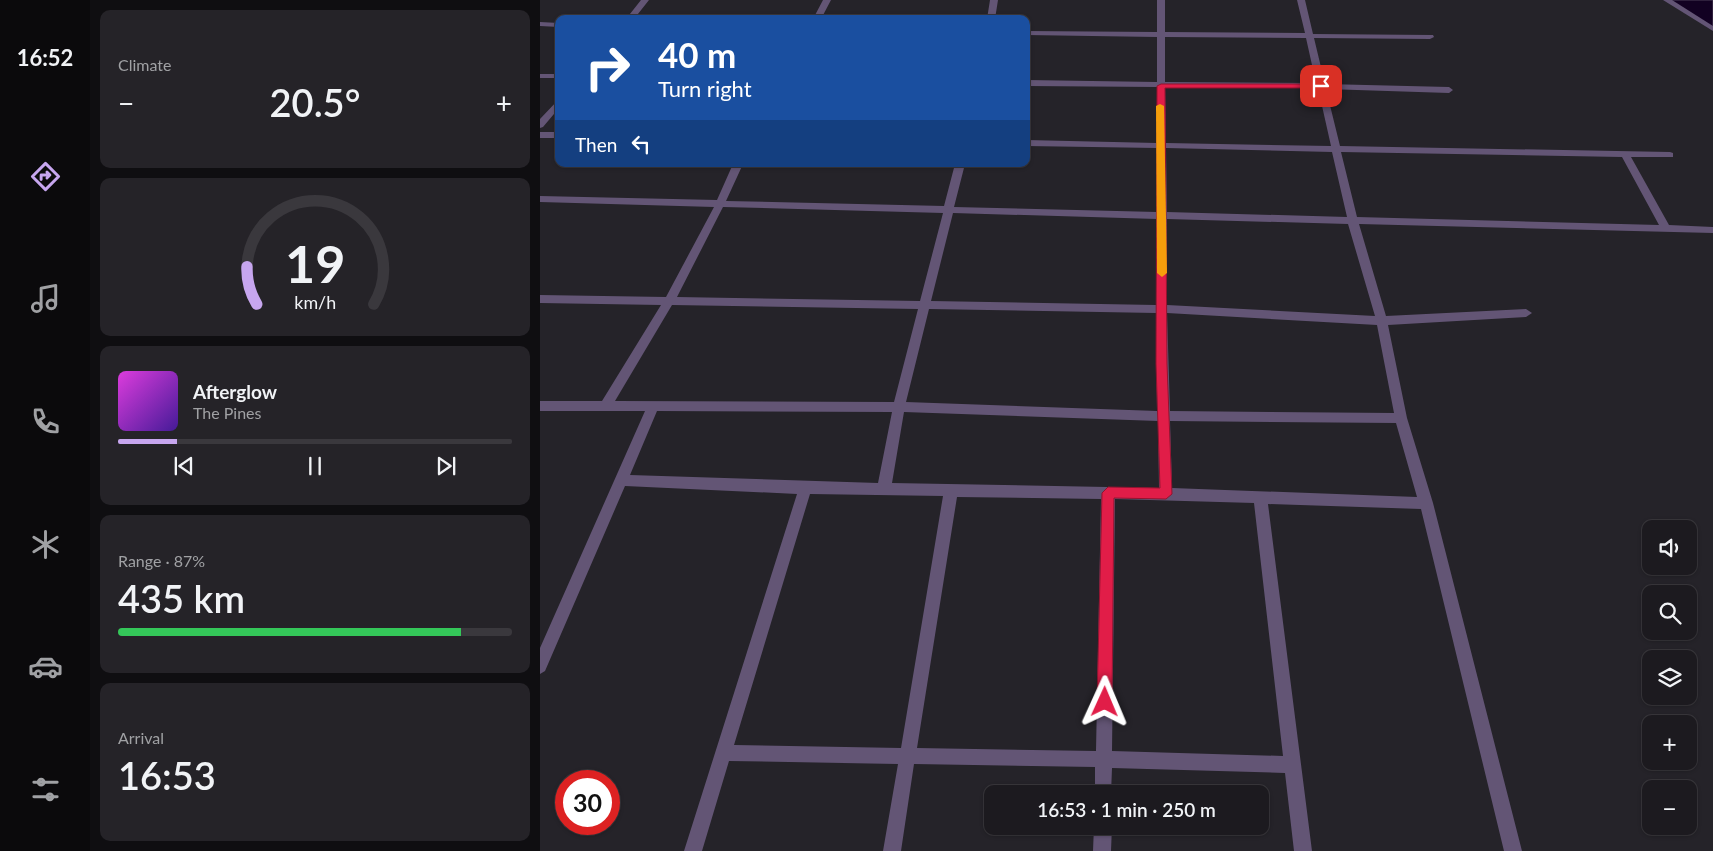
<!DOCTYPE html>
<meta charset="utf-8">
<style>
:root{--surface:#1c1a1f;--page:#252328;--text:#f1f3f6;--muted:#a0a1a4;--line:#3a383d;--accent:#c7a6ef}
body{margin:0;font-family:Lato,sans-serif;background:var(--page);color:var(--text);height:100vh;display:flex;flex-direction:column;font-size:19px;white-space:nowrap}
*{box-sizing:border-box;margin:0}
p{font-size:16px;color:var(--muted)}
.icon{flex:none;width:28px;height:28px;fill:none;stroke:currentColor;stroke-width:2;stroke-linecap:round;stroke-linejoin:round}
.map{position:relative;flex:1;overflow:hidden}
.side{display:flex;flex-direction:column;gap:10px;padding:10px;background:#0f0e11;width:450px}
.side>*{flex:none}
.guide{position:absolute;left:15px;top:15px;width:475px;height:152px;border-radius:10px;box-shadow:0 1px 4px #0004,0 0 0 1px var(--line);background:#1a4fa0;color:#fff;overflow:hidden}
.tools{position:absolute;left:1102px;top:520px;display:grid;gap:10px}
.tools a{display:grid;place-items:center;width:55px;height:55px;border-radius:10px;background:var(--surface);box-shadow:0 1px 4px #0004,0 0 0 1px var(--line);font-size:25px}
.speed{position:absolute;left:15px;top:770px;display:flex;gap:10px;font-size:25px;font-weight:700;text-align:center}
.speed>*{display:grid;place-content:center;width:65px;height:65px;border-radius:50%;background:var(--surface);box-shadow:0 1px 4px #0004,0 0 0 1px var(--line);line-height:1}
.speed .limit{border:8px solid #d22;background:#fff;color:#111}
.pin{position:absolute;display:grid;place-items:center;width:42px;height:42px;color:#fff;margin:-21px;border-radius:10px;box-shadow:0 2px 8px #0006}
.me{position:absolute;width:55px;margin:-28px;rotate:1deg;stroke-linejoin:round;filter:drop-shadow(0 0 4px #0008)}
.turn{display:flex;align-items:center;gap:18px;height:105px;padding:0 20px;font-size:22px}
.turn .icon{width:65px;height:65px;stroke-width:2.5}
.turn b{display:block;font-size:35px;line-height:42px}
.then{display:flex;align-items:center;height:48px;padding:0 20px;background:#0003;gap:10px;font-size:19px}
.big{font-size:38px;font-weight:600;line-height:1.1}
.side .card{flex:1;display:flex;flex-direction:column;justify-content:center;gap:8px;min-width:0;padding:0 18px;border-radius:10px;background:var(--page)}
.side .dial{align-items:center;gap:0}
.dial svg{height:130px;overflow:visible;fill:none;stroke:var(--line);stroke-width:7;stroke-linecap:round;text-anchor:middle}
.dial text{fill:var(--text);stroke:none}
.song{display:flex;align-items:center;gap:15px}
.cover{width:60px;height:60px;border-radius:8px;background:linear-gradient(135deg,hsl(300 70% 55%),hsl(260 70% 35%))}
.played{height:5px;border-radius:2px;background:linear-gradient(90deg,var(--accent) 15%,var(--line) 15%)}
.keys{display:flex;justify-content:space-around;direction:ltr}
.heat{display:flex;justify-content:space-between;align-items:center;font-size:28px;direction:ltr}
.charge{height:8px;border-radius:4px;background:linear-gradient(90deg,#34c759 87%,var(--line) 0)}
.trip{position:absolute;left:444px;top:785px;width:285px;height:50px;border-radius:10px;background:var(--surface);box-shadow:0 1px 4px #0004,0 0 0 1px var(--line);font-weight:600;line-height:50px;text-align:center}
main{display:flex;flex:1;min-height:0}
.tab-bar{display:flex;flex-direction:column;width:90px;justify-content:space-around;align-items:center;background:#0b0a0c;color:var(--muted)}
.tab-bar .icon{width:35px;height:35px}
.tab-bar .selected{color:var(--accent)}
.tab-bar b{font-size:22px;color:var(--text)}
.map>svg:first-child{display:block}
.water{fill:#120122;stroke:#4d4159}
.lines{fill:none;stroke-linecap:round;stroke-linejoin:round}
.minor{fill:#635575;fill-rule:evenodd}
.tertiary{fill:#635575;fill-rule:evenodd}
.route{fill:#e11d48;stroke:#92132f}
.slow{fill:#f59e0b}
</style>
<main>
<nav class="tab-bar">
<b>16:52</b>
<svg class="icon selected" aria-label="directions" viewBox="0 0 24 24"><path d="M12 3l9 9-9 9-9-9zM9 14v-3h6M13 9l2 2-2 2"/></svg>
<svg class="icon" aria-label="music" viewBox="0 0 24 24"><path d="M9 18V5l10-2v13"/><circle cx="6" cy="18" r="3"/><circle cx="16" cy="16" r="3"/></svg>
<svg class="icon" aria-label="phone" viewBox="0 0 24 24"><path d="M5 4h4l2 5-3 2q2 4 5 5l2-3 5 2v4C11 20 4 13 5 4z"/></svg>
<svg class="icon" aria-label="climate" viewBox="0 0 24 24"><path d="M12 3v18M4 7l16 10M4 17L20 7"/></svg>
<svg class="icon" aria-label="car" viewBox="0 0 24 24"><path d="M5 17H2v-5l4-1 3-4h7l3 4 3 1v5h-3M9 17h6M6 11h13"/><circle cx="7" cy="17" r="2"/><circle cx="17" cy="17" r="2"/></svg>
<svg class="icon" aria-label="filters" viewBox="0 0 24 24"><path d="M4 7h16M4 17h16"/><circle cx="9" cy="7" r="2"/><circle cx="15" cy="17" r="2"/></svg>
</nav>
<section class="side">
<div class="card"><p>Climate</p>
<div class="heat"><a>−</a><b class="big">20.5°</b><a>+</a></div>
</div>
<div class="card dial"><svg viewBox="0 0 100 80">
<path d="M14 69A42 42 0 1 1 86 69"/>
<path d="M14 69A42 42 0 0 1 8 46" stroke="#c7a6ef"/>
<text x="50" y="56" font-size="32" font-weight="700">19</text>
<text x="50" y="72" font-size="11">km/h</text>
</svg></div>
<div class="card">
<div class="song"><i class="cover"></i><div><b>Afterglow</b><p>The Pines</p></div></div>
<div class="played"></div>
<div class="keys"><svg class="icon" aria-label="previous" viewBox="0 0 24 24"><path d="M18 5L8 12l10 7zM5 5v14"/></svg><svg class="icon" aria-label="pause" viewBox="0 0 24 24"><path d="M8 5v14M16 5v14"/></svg><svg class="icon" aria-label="next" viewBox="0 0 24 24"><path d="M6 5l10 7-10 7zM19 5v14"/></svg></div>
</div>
<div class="card"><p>Range · 87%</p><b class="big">435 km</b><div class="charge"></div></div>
<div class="card"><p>Arrival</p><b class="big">16:53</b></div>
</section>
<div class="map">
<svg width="1173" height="851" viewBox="0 0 1173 851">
<rect width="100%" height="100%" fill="#252329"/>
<path class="water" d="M 1127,0 L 1173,0 L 1173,29 Z"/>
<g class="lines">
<path class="minor" d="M 101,0 L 109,0 L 94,19 L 86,19 Z
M 283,0 L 291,0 L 281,19 L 273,19 Z
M 450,0 L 458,0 L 455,19 L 447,19 Z
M 617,0 L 625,0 L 625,32 L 765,33 L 757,0 L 765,0 L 773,34 L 893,35 L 894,37 L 890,39 L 774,38 L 785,84 L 909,87 L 913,90 L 909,93 L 786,89 L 800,146 L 1130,152 L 1133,153 L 1133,157 L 1091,157 L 1129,225 L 1173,227 L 1173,233 L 819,224 L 846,316 L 986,309 L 992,313 L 986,317 L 848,325 L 867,418 L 893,503 L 982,851 L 964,851 L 881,509 L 728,504 L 772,851 L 754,851 L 745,773 L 572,768 L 571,794 L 555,794 L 555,767 L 374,764 L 361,851 L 343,851 L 358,764 L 189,761 L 162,851 L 144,851 L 257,494 L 85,486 L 5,671 L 0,674 L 0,648 L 105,411 L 0,411 L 0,401 L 62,401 L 121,305 L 0,303 L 0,295 L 126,297 L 174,207 L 0,202 L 0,196 L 177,200 L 193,164 L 203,164 L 186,201 L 404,206 L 415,164 L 425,164 L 414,207 L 617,212 L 617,148 L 486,146 L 486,140 L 617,143 L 617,87 L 486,86 L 486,80 L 617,82 L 617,37 L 486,35 L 486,31 L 617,32 ZM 625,37 L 766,38 L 776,83 L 625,82 ZM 625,87 L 778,88 L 791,146 L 626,143 ZM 626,148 L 792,152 L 807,217 L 627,212 ZM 801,152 L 1082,157 L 1119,225 L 817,217 ZM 183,207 L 403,213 L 380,301 L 137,297 ZM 413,213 L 617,219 L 616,305 L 391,301 ZM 627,219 L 808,224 L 835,316 L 627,305 ZM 132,305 L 378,309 L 354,402 L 75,401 ZM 389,309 L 616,313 L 617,411 L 366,402 ZM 627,313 L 837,325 L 854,413 L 630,411 ZM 117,411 L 352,412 L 338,483 L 90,475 ZM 364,412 L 618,421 L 619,488 L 352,483 ZM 630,421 L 856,423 L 877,497 L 632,488 ZM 270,494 L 403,496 L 361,748 L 194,745 ZM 417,497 L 561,499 L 556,751 L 377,748 ZM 575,499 L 714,503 L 743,756 L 572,751 Z
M 0,22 L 19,23 L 19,27 L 0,26 Z
M 0,74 L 19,74 L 19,78 L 0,78 Z
M 19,99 L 19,108 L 3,127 L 0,128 L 0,119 Z
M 0,132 L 19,132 L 19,138 L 0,138 Z
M 554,826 L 572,826 L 571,851 L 553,851 Z"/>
<path class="tertiary" d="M 1123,0 L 1132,0 L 1173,26 L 1173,31 Z"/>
</g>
<path class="route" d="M 621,84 L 781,84 L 785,86 L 781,88 L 625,88 L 627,364 L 632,494 L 626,499 L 574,498 L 572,702 L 570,707 L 565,709 L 560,707 L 557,702 L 562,493 L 568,487 L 620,488 L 616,364 L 617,86 Z"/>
<path class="slow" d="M 620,104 L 624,106 L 627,273 L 622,277 L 617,273 L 616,106 Z"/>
</svg>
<div class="tools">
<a><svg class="icon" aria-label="sound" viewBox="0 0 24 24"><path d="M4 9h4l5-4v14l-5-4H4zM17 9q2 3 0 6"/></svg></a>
<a><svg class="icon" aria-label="search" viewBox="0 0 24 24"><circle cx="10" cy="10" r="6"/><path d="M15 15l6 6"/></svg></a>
<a><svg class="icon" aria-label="layers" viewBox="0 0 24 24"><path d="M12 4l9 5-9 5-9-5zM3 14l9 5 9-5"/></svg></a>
<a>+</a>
<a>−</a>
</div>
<div class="speed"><div class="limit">30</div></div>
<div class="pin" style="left:781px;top:86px;background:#d93025"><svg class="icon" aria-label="arrive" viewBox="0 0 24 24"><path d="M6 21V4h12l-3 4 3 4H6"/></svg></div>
<svg class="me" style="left:565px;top:702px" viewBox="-20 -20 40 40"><path d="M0-17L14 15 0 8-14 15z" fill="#e11d48" stroke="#fff" stroke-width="4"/></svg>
<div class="trip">16:53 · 1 min · 250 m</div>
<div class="guide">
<div class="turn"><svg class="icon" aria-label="right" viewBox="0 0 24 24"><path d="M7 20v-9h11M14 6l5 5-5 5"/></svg><div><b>40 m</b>Turn right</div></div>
<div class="then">Then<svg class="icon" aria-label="left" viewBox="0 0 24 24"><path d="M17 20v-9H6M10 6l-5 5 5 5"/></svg></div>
</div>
</div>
</main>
